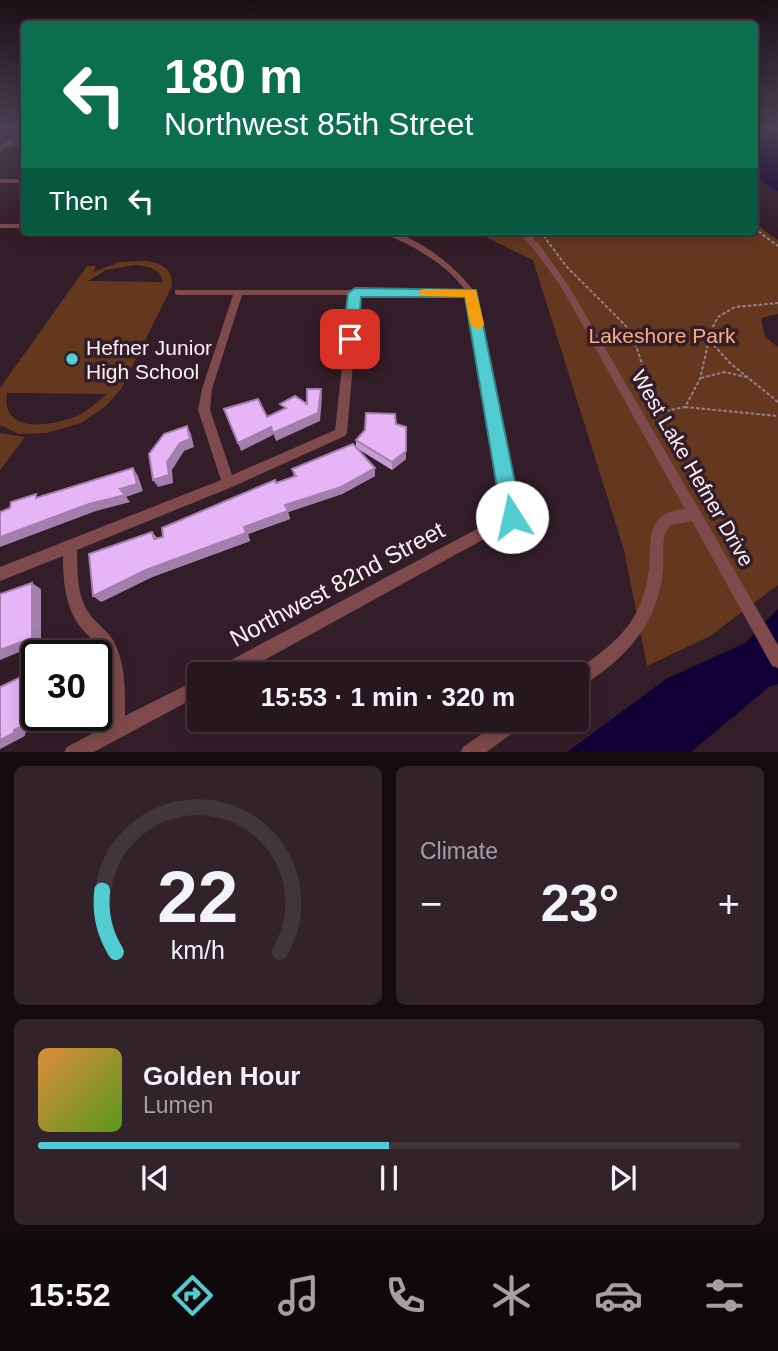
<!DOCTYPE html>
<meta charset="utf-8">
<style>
:root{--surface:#26161e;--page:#32232b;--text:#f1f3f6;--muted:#a49fa4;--line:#42353c;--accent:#51ccd1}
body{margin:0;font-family:Helvetica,sans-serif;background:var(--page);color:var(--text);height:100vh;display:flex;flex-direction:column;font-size:26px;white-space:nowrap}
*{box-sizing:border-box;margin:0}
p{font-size:23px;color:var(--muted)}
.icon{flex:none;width:38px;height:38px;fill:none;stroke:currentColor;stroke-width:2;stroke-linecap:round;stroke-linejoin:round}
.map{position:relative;height:752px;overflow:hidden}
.side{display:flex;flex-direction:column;gap:14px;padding:14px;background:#150c10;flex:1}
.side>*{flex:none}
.banner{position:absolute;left:21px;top:21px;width:737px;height:214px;border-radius:7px;box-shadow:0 4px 18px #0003,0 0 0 2px var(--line);background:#0b6e4f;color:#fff;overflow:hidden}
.speed{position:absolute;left:21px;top:640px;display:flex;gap:14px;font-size:35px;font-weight:700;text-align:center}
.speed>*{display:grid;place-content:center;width:91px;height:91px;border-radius:50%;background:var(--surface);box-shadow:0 4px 18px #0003,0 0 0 2px var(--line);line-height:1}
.speed .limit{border:4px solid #111;border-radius:10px;background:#fff;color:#111}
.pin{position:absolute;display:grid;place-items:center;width:60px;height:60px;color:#fff;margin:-30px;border-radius:14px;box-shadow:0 4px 10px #0006}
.me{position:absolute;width:77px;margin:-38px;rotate:350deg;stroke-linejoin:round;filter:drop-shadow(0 0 5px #0008)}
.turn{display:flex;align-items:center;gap:24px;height:147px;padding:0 28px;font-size:32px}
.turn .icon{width:91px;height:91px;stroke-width:2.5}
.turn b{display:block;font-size:49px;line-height:60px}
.then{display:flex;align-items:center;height:66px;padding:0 28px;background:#0003;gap:14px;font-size:26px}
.big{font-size:52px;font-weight:700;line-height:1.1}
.side .widget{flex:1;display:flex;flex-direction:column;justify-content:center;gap:10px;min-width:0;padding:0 24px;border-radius:10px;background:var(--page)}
.side .dial{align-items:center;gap:0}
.dial svg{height:182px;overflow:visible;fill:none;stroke:var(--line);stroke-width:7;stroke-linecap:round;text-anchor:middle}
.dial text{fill:var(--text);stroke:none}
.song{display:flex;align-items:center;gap:21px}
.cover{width:84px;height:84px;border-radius:10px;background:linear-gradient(135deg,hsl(30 70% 55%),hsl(90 70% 35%))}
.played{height:7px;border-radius:4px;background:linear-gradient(90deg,var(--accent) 50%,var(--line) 50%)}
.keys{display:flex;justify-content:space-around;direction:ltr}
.heat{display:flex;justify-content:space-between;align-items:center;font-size:38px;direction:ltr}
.side .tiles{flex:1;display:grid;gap:14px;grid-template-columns:1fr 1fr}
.widget:last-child{grid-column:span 2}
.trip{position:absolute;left:187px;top:662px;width:402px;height:70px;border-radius:7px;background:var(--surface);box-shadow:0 4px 18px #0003,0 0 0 2px var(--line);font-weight:700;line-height:70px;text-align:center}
.dock{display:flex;height:112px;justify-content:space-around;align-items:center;background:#0f090c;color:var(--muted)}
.dock .icon{width:49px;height:49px}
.dock .active{color:var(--accent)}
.dock b{font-size:32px;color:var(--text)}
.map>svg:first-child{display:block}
.green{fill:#64381f;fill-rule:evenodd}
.water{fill:#110035}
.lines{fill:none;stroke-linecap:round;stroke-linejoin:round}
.path{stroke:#928189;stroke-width:2;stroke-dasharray:3.5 2;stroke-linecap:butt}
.minor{fill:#7f4a4b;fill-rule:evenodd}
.wall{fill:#c79cd3}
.shaded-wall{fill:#a27fac}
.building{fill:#e7b5f5;stroke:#a27fac;stroke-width:2}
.route{fill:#51ccd1;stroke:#358588;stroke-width:2}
.slow{fill:#f59e0b}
.poi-dot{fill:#51ccd1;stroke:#331d28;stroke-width:2.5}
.labels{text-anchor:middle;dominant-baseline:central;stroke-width:7;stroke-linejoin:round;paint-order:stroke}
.park-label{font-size:21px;fill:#faad84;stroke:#331d28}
.poi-label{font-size:21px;fill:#fdf1f6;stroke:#331d28;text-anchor:start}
.street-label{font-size:21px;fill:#fdf1f6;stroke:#331d28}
.near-street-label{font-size:24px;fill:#fdf1f6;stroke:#331d28}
</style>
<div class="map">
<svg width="778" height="753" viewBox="0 0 778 753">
<rect width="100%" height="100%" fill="#331d28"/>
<path class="green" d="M 754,223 L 778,240 L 778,314 L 761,318 L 765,337 L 778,347 L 778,585 L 710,636 L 647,666 L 624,550 L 533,260 L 473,231 L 754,231 Z
M 147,261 C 161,263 173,269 172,286 L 121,389 L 106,406 L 81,423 L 47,433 L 19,434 L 0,425 L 0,388 L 87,266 L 96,266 L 93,272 L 120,262 ZM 134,265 C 147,266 160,268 163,282 L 88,281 L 106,270 ZM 7,393 L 105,394 L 106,395 C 97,402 89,410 79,415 C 57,425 0,437 7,393 Z
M 0,433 L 25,437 L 0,470 Z"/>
<path class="water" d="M 775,127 L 778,127 L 778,192 L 754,175 L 754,143 L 767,139 Z
M 778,609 L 778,684 L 769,687 L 691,752 L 566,753 L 666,679 L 745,643 Z"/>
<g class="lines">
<path class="path" d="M 754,228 L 778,246
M 540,231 L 566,266 L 631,331 L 642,364 L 650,403 L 667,443
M 710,341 L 730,363 L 778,402
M 701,378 L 725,372 L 746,377
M 685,407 L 778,416
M 650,414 L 685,407 L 700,379 L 711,330 L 718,317 L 735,307 L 778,303"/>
<path class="minor" d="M 24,127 L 24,131 L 12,142 L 24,142 L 24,146 L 7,146 L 0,151 L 0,146 Z
M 0,179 L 24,179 L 24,183 L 0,183 Z
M 0,224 L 24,224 L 24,228 L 0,228 Z
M 381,231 C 413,231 458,268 475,293 L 519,517 L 517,521 L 239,674 L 214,674 L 216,668 L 505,514 L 467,296 L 359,295 L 347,433 L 345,436 L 232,487 L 77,550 C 78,573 76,598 92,617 C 99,626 109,632 114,642 C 126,665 125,691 125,716 L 200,678 L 200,695 L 92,753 L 64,753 L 67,747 L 108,725 C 108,702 112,676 103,654 C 99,644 89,637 82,629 C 65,608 63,581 63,556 L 0,581 L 0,567 L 221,480 L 198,410 L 202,389 L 233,295 L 178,295 L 175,294 L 175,290 L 465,290 C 450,269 429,256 407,244 C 398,240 389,236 381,231 ZM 242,295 L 350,295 L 335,430 L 232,475 L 210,410 L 212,389 Z
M 517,231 L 525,231 L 539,244 L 570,288 L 778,645 L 778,668 L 772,666 L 692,521 L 671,525 C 659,537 665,555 663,571 C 659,613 637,645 605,670 C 596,676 587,684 578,687 L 578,674 L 572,673 C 596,657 621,640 635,615 C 643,601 647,585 649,569 C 652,538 645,513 685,509 L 562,288 L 533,248 Z
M 503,719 L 527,719 L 524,725 L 485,753 L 460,753 L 463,747 Z"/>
</g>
<path class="wall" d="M 396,424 L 406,459 L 392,470 L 358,449 L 375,476 L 342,494 L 288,512 L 290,519 L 248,534 L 250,541 L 152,577 L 101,602 L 152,532 L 157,538 L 163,537 L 276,483 L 294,477 L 292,469 L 356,447 L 356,440 Z"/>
<path class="shaded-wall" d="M 321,389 L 322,397 L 320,421 L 276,441 L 273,433 L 318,413 Z
M 187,426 L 191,434 L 194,447 L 184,451 L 172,470 L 173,483 L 158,487 L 153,480 L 167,462 L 180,443 Z
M 271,427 L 273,435 L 241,451 L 238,443 Z
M 406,451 L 406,459 L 392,470 L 392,462 Z
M 133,468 L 138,476 L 143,491 L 126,497 L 120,489 Z
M 375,468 L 375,476 L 342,494 L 288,512 L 290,519 L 248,534 L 250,541 L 152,577 L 101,602 L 93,596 L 146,570 L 244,527 L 285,505 Z
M 125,495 L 130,502 L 96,511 L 0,547 L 0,537 L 89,504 Z
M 32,583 L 41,589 L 41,643 L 0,660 L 0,650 Z
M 47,716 L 65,716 L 25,733 L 25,736 L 0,749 L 0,740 L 14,730 Z"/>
<path class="building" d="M 307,389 L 321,389 L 318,413 L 273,433 L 271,427 L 238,443 L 224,409 L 258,399 L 267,417 L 286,408 L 280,404 L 295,396 L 307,404 Z
M 366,413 L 395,414 L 396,424 L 406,427 L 406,451 L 392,462 L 356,440 L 365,430 Z
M 187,426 L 190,439 L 180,443 L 167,462 L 169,475 L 153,480 L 149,454 L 164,434 Z
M 353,444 L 375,468 L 341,487 L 285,505 L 288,511 L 244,527 L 246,533 L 146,570 L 93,596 L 89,554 L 152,532 L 154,539 L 163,537 L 162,528 L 275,480 L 276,483 L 296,476 L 292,469 Z
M 133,468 L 137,484 L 120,489 L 125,495 L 89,504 L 0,537 L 0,512 L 10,508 L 11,502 L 36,494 L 36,498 Z
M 32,583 L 32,638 L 0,650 L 0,594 Z
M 37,669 L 37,716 L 47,716 L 14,730 L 14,733 L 0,740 L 0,687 Z"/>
<linearGradient id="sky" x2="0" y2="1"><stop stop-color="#1c1016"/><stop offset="0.55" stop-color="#4a4053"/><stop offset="1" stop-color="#4a4053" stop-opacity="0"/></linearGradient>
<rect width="778" height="233" fill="url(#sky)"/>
<path class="route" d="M 355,288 L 476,290 L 522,517 L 519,524 L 512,527 L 505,524 L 502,517 L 465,297 L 361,297 L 358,339 L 350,344 L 343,339 L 348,293 Z"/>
<path class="slow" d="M 425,289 L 476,290 L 484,324 L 482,328 L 477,329 L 470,324 L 465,297 L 420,296 L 420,290 Z"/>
<circle class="poi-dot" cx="72" cy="359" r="7"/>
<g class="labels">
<g class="park-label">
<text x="662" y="335">Lakeshore Park</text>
</g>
<g class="poi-label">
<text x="86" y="347">Hefner Junior<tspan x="86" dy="24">High School</tspan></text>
</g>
<g class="street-label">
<text transform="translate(693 468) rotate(60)">West Lake Hefner Drive</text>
</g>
<g class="near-street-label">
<text transform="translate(337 584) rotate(-28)">Northwest 82nd Street</text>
</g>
</g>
</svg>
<div class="speed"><div class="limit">30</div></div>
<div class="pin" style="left:350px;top:339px;background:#d93025"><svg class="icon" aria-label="arrive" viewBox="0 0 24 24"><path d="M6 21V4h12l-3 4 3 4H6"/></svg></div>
<svg class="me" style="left:512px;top:517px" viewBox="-20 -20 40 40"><circle r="19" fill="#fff"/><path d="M0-13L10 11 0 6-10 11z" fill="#51ccd1"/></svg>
<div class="trip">15:53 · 1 min · 320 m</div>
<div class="banner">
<div class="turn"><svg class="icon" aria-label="left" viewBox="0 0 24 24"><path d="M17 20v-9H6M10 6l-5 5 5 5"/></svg><div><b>180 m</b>Northwest 85th Street</div></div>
<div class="then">Then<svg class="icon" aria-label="left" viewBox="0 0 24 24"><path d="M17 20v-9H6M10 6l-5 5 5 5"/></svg></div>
</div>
</div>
<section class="side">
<div class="tiles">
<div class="widget dial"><svg viewBox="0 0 100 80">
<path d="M14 69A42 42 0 1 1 86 69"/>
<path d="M14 69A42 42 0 0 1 8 42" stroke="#51ccd1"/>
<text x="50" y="56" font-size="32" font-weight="700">22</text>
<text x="50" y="72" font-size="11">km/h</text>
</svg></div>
<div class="widget"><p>Climate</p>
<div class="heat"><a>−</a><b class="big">23°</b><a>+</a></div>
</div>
<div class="widget">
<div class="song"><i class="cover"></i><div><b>Golden Hour</b><p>Lumen</p></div></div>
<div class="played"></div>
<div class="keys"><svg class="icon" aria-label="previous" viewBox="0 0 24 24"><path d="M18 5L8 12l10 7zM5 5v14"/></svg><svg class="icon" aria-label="pause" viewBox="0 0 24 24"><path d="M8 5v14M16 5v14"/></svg><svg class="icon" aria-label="next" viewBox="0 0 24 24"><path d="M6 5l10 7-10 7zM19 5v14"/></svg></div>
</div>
</div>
</section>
<nav class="dock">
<b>15:52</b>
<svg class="icon active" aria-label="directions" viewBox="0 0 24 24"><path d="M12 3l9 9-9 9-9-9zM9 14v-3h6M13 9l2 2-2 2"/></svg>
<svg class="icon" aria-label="music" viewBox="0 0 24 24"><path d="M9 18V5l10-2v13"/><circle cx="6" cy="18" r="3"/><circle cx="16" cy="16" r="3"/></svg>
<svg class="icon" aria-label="phone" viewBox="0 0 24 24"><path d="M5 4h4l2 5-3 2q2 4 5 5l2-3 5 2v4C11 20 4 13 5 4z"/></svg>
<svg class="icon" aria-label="climate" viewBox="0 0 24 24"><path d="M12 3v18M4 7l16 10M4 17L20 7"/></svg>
<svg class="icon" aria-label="car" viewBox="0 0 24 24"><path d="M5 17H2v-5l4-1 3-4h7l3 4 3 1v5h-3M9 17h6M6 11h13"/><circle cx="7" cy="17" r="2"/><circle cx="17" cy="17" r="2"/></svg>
<svg class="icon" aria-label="filters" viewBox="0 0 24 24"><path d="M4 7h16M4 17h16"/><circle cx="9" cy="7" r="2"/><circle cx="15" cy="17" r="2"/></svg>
</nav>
